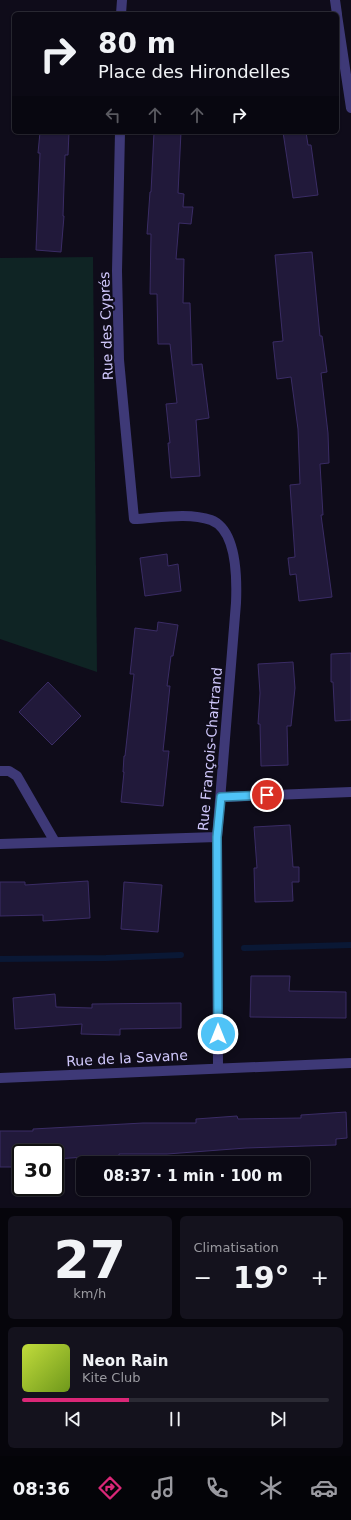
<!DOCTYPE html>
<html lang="fr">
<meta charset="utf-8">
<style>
:root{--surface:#0b0914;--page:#14121d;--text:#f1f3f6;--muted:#9a9aa0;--line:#2b2a34;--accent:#db2777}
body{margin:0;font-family:"DejaVu Sans",sans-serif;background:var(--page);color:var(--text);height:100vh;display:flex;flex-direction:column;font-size:15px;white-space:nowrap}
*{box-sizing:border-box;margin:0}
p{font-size:13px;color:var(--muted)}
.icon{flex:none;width:22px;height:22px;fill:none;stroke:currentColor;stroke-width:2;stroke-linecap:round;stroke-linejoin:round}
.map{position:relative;height:1208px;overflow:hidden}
.details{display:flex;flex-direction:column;gap:8px;padding:8px;background:#06050b;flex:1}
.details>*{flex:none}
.banner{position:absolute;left:12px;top:12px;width:327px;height:122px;border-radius:6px;box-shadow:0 1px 3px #0004,0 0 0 1px var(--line);background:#0b0914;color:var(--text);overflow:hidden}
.speed{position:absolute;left:12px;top:1144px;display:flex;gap:8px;font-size:20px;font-weight:700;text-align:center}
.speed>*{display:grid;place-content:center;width:52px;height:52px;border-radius:50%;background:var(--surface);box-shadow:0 1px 3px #0004,0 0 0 1px var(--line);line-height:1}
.speed .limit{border:2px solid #111;border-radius:6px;background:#fff;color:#111}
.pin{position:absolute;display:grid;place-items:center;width:34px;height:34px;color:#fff;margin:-17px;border:2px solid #fff;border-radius:50%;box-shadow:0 1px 4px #0007}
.me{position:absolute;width:44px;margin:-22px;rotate:0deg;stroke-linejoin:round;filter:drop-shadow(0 0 3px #0008)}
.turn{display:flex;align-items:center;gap:14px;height:84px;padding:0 20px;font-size:18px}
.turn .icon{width:52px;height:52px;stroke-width:2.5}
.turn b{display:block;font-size:28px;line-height:34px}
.lanes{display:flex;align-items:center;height:38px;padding:0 20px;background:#0003;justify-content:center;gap:20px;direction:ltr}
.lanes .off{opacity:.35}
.big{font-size:30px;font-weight:600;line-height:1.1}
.details .widget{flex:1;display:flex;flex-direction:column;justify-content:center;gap:6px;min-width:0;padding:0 14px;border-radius:6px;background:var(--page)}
.details .dial{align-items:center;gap:0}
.dial b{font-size:52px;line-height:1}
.song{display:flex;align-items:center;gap:12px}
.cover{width:48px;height:48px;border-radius:6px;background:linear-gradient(135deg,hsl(70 70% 55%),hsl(80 70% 35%))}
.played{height:4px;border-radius:2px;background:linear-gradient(90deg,var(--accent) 35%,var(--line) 35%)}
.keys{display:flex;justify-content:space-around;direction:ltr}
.heat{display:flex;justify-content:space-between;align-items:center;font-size:22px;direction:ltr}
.details .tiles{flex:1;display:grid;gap:8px;grid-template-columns:1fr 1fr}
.widget:last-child{grid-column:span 2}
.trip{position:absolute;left:76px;top:1156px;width:234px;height:40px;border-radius:6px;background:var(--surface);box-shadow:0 1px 3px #0004,0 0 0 1px var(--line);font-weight:600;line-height:40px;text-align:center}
.tabs{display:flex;height:64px;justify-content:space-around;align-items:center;background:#040408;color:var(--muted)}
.tabs .icon{width:28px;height:28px}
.tabs .current{color:var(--accent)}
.tabs b{font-size:18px;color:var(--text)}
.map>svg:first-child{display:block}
.green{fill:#0f2424}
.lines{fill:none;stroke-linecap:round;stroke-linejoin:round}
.stream{stroke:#0a1835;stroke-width:6}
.building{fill:#21193a;stroke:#3a2c65}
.minor{stroke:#3e3977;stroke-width:10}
.route-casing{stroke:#337fa1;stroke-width:10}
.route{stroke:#4fc3f7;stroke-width:7}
.labels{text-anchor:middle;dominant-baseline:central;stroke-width:4;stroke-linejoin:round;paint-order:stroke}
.street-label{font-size:14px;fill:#d0c8fc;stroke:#0f0c1a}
</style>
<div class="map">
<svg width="351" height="1208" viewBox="0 0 351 1208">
<rect width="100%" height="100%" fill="#0f0c1a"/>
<path class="green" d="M 93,257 L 97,672 L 0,639 L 0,258 Z"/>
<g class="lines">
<path class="stream" d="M 244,948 L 351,945
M 0,959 L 106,958 L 181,955"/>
</g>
<path class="building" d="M 40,132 L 69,132 L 68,155 L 65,155 L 63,216 L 64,216 L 61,252 L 36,250 L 40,153 L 38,153 Z
M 154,132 L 181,132 L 178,193 L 184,194 L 183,207 L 193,207 L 191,224 L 179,223 L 176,259 L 184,259 L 183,303 L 190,303 L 192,365 L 202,364 L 209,418 L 196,420 L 200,476 L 171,478 L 168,443 L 170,443 L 166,404 L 177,403 L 170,344 L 158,344 L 157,294 L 150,294 L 151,234 L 147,234 L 150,192 L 151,192 Z
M 283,132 L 306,132 L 308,145 L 311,145 L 318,195 L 293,198 Z
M 312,252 L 320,336 L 322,336 L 327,372 L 321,373 L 328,433 L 329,463 L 320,464 L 323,515 L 321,515 L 332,597 L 299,601 L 296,574 L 290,575 L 288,558 L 295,557 L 290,485 L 300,484 L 298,429 L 291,377 L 277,379 L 273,342 L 283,341 L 275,255 Z
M 167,554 L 168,566 L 178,564 L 181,591 L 145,596 L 140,558 Z
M 158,622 L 178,625 L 173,656 L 171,656 L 167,686 L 170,686 L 163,751 L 169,751 L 163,806 L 121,802 L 124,772 L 123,772 L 124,756 L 125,756 L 134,674 L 130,674 L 135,628 L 157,631 Z
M 351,653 L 351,720 L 335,721 L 333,682 L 331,682 L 331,654 Z
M 293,662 L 295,688 L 291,726 L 287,726 L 288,765 L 261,766 L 260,724 L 258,724 L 260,693 L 258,664 Z
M 48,682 L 81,716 L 52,745 L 19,712 Z
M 290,825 L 293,867 L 299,867 L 299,882 L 292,882 L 293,901 L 255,902 L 254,868 L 257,868 L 254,827 Z
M 88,881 L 90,918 L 43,921 L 43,915 L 0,916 L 0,882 L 25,882 L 25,885 Z
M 124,882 L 162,885 L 158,932 L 121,929 Z
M 251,976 L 290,976 L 289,991 L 346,992 L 346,1018 L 250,1017 Z
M 55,994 L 56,1007 L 92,1008 L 92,1004 L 181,1003 L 181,1028 L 120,1029 L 120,1035 L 81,1034 L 82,1024 L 15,1029 L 13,998 Z
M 346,1112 L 347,1138 L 336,1139 L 336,1145 L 246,1148 L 167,1154 L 119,1154 L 119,1163 L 101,1163 L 101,1156 L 55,1159 L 55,1153 L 18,1153 L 18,1167 L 0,1167 L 0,1131 L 33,1131 L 33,1129 L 143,1123 L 196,1123 L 196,1119 L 237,1116 L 238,1119 L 301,1118 L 301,1115 Z"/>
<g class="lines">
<path class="minor" d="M 335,0 L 337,14
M 121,14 L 122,0
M 337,15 L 351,108
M 120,132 L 117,271 L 119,360 L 134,519 C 157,518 189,512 211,520 C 237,530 237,579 236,603 L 217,837 L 218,1067
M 0,771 L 9,771 L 17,776 L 55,842
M 221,797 L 351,792
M 0,844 L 217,837
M 0,1078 L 351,1063"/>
</g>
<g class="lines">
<defs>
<path id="route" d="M 218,1034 L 217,837 L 221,797 L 267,795"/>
</defs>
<use href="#route" class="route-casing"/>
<use href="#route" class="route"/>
</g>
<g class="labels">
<g class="street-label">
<text transform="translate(106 326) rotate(-92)">Rue des Cyprés</text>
<text transform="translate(210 749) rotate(-85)">Rue François-Chartrand</text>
<text transform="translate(127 1058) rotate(-3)">Rue de la Savane</text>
</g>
</g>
</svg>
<div class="speed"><div class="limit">30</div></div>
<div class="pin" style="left:267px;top:795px;background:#d93025"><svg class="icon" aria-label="arrive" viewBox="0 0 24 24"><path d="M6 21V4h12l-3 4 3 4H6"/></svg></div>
<svg class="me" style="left:218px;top:1034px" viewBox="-20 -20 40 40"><circle r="17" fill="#4fc3f7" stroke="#fff" stroke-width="3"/><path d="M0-11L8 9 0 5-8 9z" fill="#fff"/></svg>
<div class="trip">08:37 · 1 min · 100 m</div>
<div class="banner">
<div class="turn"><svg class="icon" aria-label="right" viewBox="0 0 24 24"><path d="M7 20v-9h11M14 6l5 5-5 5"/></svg><div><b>80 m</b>Place des Hirondelles</div></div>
<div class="lanes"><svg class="icon off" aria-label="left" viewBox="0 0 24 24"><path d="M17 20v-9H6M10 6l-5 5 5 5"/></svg><svg class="icon off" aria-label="ahead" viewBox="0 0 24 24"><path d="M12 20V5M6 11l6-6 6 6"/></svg><svg class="icon off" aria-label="ahead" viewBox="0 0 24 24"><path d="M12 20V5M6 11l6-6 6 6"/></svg><svg class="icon" aria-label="right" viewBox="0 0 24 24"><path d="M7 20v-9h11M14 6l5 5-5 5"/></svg></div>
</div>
</div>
<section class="details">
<div class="tiles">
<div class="widget dial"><b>27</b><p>km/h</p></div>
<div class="widget"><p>Climatisation</p>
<div class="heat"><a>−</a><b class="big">19°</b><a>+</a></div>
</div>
<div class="widget">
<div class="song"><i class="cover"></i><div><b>Neon Rain</b><p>Kite Club</p></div></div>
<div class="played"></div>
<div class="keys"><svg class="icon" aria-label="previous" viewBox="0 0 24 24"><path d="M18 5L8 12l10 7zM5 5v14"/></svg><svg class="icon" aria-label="pause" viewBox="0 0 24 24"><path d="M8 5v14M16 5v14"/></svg><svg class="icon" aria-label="next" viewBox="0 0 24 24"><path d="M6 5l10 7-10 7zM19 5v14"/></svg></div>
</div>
</div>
</section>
<nav class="tabs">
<b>08:36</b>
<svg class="icon current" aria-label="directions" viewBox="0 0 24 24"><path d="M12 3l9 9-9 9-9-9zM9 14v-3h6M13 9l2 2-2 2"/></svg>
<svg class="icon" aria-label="music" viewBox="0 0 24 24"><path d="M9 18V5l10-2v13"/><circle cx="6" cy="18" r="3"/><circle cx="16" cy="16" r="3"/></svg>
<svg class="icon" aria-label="phone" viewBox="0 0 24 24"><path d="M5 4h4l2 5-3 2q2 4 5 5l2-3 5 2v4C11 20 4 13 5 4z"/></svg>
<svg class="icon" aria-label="climate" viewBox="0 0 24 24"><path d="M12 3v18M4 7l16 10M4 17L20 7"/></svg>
<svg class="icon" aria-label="car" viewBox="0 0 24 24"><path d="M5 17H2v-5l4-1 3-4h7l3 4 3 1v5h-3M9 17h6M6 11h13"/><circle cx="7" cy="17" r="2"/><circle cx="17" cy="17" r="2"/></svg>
</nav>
